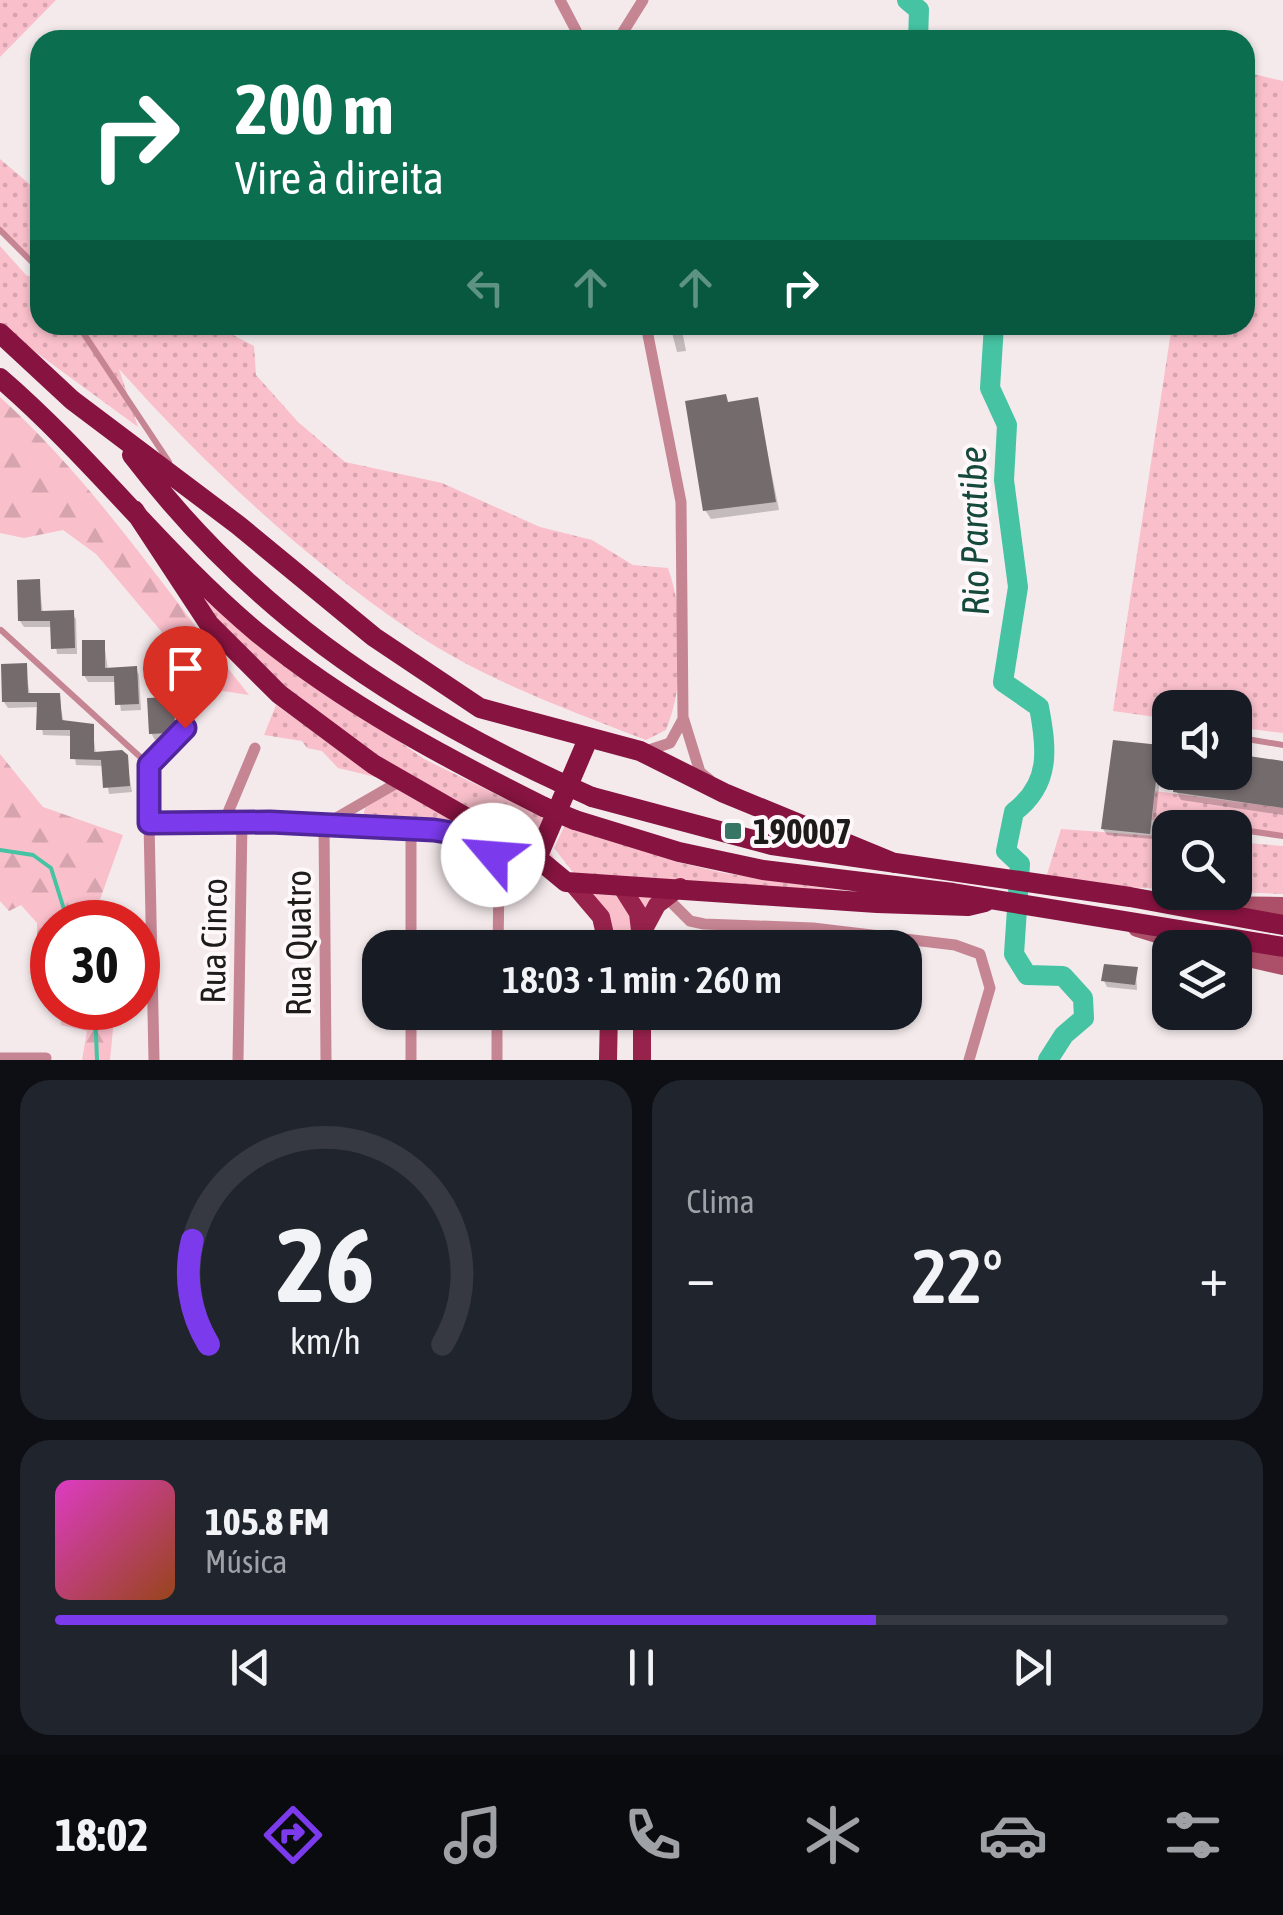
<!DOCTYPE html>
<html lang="pt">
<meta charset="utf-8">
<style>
:root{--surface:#171b24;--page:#20242c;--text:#f1f3f6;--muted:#9ea1a6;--line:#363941;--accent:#7c3aed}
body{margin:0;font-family:"Asap Condensed",sans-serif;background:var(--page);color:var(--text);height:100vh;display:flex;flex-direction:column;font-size:38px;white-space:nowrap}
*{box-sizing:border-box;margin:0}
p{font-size:32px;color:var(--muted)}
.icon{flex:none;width:55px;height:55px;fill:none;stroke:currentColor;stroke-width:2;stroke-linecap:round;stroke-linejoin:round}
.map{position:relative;height:1060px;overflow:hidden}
.drawer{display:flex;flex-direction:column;gap:20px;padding:20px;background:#0d0f14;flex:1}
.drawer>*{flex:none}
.banner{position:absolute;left:30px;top:30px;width:1225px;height:305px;border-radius:30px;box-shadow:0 2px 8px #0004;background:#0b6e4f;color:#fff;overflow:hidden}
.tools{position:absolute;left:1152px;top:690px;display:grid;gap:20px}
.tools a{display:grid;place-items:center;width:100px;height:100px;border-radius:20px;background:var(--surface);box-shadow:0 2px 8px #0004;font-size:50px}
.speed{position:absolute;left:30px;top:900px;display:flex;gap:20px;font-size:50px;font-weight:700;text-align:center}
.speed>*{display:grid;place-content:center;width:130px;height:130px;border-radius:50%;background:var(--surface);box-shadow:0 2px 8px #0004;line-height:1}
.speed .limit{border:15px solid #d22;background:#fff;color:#111}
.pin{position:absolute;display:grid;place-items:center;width:85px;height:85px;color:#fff;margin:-102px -42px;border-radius:50% 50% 50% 0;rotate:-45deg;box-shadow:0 0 10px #0007}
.pin .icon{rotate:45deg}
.me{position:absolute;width:110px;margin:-55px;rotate:297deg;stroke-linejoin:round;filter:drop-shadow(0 0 8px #0008)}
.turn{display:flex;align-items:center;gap:35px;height:210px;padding:0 40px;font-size:45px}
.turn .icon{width:130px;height:130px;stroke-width:2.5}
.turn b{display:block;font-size:70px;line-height:85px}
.lanes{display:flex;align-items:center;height:95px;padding:0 40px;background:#0003;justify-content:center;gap:50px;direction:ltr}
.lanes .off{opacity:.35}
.big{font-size:75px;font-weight:600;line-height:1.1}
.drawer .widget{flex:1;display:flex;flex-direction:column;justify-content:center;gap:15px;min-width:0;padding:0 35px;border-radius:30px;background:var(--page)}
.drawer .dial{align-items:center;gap:0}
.dial svg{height:260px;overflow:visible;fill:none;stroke:var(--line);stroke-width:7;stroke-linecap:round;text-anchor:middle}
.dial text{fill:var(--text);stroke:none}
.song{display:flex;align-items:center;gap:30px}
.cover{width:120px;height:120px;border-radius:15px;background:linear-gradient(135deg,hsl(310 70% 55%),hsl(20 70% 35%))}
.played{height:10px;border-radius:5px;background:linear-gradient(90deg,var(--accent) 70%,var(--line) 70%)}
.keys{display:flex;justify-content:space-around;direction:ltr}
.heat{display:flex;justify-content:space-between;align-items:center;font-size:55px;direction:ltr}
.drawer .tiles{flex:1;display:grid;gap:20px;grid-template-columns:1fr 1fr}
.widget:last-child{grid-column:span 2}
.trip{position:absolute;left:362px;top:930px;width:560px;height:100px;border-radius:30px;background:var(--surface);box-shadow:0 2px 8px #0004;font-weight:600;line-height:100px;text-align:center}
.tab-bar{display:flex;height:160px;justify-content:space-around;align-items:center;background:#090b0e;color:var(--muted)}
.tab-bar .icon{width:70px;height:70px}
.tab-bar .active{color:var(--accent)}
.tab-bar b{font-size:45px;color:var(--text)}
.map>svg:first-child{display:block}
.grass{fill:url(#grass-dots)}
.forest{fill:url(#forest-firs)}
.park{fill:#f9bfcb}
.shadow{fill:#0003}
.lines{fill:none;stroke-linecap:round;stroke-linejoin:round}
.stream{stroke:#45c3a2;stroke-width:4}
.river{stroke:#45c3a2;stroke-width:20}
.building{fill:#746b6d}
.service{stroke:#c68593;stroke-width:6}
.minor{stroke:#c68593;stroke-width:11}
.secondary{stroke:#ac5069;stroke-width:18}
.primary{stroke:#97224b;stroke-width:18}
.trunk{stroke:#871340;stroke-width:20}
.trunk-bridge{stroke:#871340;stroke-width:20}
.route-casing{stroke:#51269a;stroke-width:25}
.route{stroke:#7c3aed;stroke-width:18}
.poi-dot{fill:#377664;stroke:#fef8fa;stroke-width:4}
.labels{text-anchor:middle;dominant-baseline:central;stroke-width:8;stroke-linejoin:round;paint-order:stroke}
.poi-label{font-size:35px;font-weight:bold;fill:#1e1b1b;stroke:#fef8fa;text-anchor:start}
.street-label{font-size:35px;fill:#1e1b1b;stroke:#fef8fa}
.water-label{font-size:38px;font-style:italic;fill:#14493b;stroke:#fef8fa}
</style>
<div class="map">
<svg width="1283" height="1060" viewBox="0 0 1283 1060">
<defs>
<pattern id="grass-dots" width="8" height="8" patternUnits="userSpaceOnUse" patternTransform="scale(2.5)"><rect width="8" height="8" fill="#f9bfcb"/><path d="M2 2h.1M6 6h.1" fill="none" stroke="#d5a4ae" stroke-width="1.8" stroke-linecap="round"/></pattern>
<pattern id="forest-firs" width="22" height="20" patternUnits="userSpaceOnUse" patternTransform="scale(2.5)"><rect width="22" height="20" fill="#f9bfcb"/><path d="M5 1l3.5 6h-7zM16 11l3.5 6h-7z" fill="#d5a4ae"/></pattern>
</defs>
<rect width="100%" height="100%" fill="#f4eaec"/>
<path class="grass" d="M 0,0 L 56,0 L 0,57 Z
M 1245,72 L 1283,81 L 1283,733 L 1235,727 L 1235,708 L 1170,708 L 1170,719 L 1113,711 L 1172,325 L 1245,325 Z
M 0,159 L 40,193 L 40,265 L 0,227 Z
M 0,246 L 27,276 L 40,276 L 40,325 L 214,325 L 254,346 L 256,375 L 298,422 L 345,462 L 442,483 L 540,527 L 592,540 L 633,565 L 668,568 C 685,616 685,683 666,730 L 646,740 C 567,709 484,680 413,632 C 305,559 206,466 119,369 L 138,427 L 0,326 Z
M 169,558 L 284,660 L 424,759 L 547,819 L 534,838 L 519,840 C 432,790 290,717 227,640 C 206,614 189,585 169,558 Z
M 276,705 L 380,778 L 338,768 L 322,751 L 307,748 L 302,741 L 264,735 Z
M 401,786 L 481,830 L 549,850 L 564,874 L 522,858 L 509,862 C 455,815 431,820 363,817 L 365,808 Z
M 1155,791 L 1283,808 L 1283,834 L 1152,820 Z
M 566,823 L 677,862 L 724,873 L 911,901 L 576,876 L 554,848 Z
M 1061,829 L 1170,837 L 1170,889 L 1044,884 Z
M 1235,842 L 1283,846 L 1283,894 L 1235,892 Z"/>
<path class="forest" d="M 0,397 C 96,484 168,594 249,695 L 210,689 L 96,554 L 63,530 L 24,538 L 0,533 Z
M 0,754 L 43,807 L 123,835 L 97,908 L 101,922 L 52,922 L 52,956 L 37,958 L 37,923 L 21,905 L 9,911 L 0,901 Z
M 60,1008 L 115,1008 L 110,1060 L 82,1060 L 87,1031 L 61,1025 Z"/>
<path class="park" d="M 660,891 L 639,947 L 611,947 L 591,892 Z"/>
<path class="shadow" d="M 670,325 L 681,325 L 686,351 L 677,352 Z
M 757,399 L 779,510 L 711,519 L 705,510 L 729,404 Z
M 39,582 L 43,614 L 72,613 L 76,619 L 77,654 L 57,654 L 53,627 L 24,627 L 20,621 Z
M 104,642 L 108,670 L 136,669 L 139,675 L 141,710 L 121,711 L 117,682 L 88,682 L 84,675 Z
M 25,665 L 30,695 L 58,696 L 64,723 L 92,726 L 96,754 L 126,756 L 132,792 L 109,794 L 104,766 L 76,765 L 72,736 L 43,735 L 39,707 L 8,708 L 4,702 Z
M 172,700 L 177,736 L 155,740 L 151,733 Z
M 1159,748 L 1163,754 L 1153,839 L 1107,835 L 1103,829 Z
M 1235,757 L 1283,764 L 1283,815 L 1181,800 L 1176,791 L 1235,772 Z
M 1136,970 L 1137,990 L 1107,987 L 1104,981 Z"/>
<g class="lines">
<path class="stream" d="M 0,850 L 33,855 L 51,868 L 68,922
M 95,1008 L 97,1060"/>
<path class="river" d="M 907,0 L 919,10 L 918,40
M 994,325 L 990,388 L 1007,425 L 1004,480 L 1018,587 L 1003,682 L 1039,707 C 1047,749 1051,784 1014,812 L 1006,851 L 1020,864 L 1014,954 L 1027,975 L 1063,976 L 1083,998 L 1084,1018 L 1064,1035 L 1048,1060"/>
</g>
<path class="building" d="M 726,394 L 728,402 L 758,397 L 776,502 L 703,511 L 685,401 Z
M 40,579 L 41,611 L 74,610 L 75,648 L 51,649 L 50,621 L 18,621 L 17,580 Z
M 82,640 L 105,640 L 105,668 L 137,666 L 139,704 L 115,705 L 114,676 L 82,676 Z
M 27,663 L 28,693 L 60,693 L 62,720 L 94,724 L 94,752 L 122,750 L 128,755 L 130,786 L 103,788 L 101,760 L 70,759 L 70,730 L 36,730 L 37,702 L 2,702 L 1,664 Z
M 174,697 L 175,729 L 170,733 L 149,734 L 147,698 Z
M 1113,740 L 1160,745 L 1150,834 L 1101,829 Z
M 1235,754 L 1283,761 L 1283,808 L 1173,792 L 1176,772 L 1235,772 Z
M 1104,964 L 1138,967 L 1135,985 L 1101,981 Z"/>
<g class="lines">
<path class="service" d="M 0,230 L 40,270
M 78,325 L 169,462
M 1,630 L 149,765
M 1235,737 L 1283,745
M 1171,819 L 1228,828
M 149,822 L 149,765 L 185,728
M 1235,829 L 1283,836"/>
<path class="minor" d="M 560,0 L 581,40
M 618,40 L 643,0
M 646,325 L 681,502 L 683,717 L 700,772 L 710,780
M 646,751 L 670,743 L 682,721
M 224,822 L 255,748
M 666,897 L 690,921 L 704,924 L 813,928 L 955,945 L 980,954 L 990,988 L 969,1060
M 411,948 L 411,828
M 867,1019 L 868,1012
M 0,1058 L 46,1058
M 154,1060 L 149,823 L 271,822 L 434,829 L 452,833 L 493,855 L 499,881 L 498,948
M 238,1060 L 242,822
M 326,1060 L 324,825 L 402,780
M 411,1060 L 411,1012
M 497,1060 L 497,1012"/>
<path class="secondary" d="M 1209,905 L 1283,906
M 1137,928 L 1202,948
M 1235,955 L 1283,966"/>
<path class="primary" d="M 572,883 L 601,917 L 608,948
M 621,886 L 638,913 L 642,948
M 642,933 L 657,905 L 680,887
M 642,1012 L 642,1060
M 608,1060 L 609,1012"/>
<path class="trunk" d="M 0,333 L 72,400 L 238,525 L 374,637 L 480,708 L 640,751 L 724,793 L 894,863
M 0,378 C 92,457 166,557 259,634 C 346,705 444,757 544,807
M 132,455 C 250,609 385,701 559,782
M 134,510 L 209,624 L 279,694 L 373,764 L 537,858 L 566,882 L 877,903 L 968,906 L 985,902
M 592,797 L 772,845 L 1130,897 L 1283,925
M 575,820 L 679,852 L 763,870 L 953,893 L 1283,947
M 537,858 L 588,739"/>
<path class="trunk-bridge" d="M 559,782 L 592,797
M 544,807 L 575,820"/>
</g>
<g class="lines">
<defs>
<path id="route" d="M 185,728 L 149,765 L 149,823 L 270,822 L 434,830 L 452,833 L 493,855"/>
</defs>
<use href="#route" class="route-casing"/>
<use href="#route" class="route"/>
</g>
<rect class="poi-dot" x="723" y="821" width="20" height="20" rx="5"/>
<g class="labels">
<g class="poi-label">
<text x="753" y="831">190007</text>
</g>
<g class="street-label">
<text transform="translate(213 941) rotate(-89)">Rua Cinco</text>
<text transform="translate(298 943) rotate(-90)">Rua Quatro</text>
</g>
<g class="water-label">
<text transform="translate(974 531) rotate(-91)">Rio Paratibe</text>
</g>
</g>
</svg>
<div class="tools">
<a><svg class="icon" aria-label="sound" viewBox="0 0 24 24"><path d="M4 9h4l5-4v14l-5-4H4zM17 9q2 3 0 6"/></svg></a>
<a><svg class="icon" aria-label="search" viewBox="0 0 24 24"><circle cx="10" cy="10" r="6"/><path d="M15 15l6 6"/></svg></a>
<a><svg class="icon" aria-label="layers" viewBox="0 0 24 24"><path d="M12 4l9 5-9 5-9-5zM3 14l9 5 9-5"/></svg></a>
</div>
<div class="speed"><div class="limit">30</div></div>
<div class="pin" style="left:185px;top:728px;background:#d93025"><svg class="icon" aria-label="arrive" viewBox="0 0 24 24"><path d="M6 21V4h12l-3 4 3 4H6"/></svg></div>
<svg class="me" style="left:493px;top:855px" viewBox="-20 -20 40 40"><circle r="19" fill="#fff"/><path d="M0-13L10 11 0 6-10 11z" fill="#7c3aed"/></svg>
<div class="trip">18:03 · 1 min · 260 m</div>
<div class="banner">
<div class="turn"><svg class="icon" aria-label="right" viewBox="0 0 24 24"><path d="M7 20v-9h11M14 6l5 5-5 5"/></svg><div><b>200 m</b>Vire à direita</div></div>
<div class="lanes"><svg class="icon off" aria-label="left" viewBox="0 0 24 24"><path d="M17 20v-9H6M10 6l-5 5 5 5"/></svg><svg class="icon off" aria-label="ahead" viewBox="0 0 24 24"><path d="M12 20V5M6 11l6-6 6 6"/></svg><svg class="icon off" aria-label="ahead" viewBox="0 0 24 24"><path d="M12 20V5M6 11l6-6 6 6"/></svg><svg class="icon" aria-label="right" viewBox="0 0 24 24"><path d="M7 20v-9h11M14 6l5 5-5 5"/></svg></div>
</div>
</div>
<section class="drawer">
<div class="tiles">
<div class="widget dial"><svg viewBox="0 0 100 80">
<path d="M14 69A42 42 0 1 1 86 69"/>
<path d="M14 69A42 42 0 0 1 9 37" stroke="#7c3aed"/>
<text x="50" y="56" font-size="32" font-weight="700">26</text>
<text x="50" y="72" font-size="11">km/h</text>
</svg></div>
<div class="widget"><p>Clima</p>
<div class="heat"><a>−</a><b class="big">22°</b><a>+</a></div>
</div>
<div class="widget">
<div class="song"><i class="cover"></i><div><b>105.8 FM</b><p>Música</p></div></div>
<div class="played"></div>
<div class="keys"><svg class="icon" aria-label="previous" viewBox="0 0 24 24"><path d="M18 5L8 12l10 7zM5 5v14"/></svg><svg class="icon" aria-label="pause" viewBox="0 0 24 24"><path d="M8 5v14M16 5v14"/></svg><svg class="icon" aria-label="next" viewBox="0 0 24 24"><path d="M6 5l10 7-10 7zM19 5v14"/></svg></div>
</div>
</div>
</section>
<nav class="tab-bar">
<b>18:02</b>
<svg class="icon active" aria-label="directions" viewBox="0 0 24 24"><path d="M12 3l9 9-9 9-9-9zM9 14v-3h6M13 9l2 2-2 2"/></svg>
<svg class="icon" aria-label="music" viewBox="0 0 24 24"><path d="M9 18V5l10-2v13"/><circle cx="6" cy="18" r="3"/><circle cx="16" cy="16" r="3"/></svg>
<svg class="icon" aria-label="phone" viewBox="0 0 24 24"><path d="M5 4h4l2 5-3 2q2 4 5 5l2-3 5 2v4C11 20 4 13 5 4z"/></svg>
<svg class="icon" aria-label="climate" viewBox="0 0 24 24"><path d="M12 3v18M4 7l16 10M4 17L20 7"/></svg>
<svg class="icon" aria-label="car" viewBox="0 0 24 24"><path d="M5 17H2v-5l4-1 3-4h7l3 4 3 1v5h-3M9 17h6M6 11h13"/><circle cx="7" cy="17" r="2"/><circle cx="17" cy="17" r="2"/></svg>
<svg class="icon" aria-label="filters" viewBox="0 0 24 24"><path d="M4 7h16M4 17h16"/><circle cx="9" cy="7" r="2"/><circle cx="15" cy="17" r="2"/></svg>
</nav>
